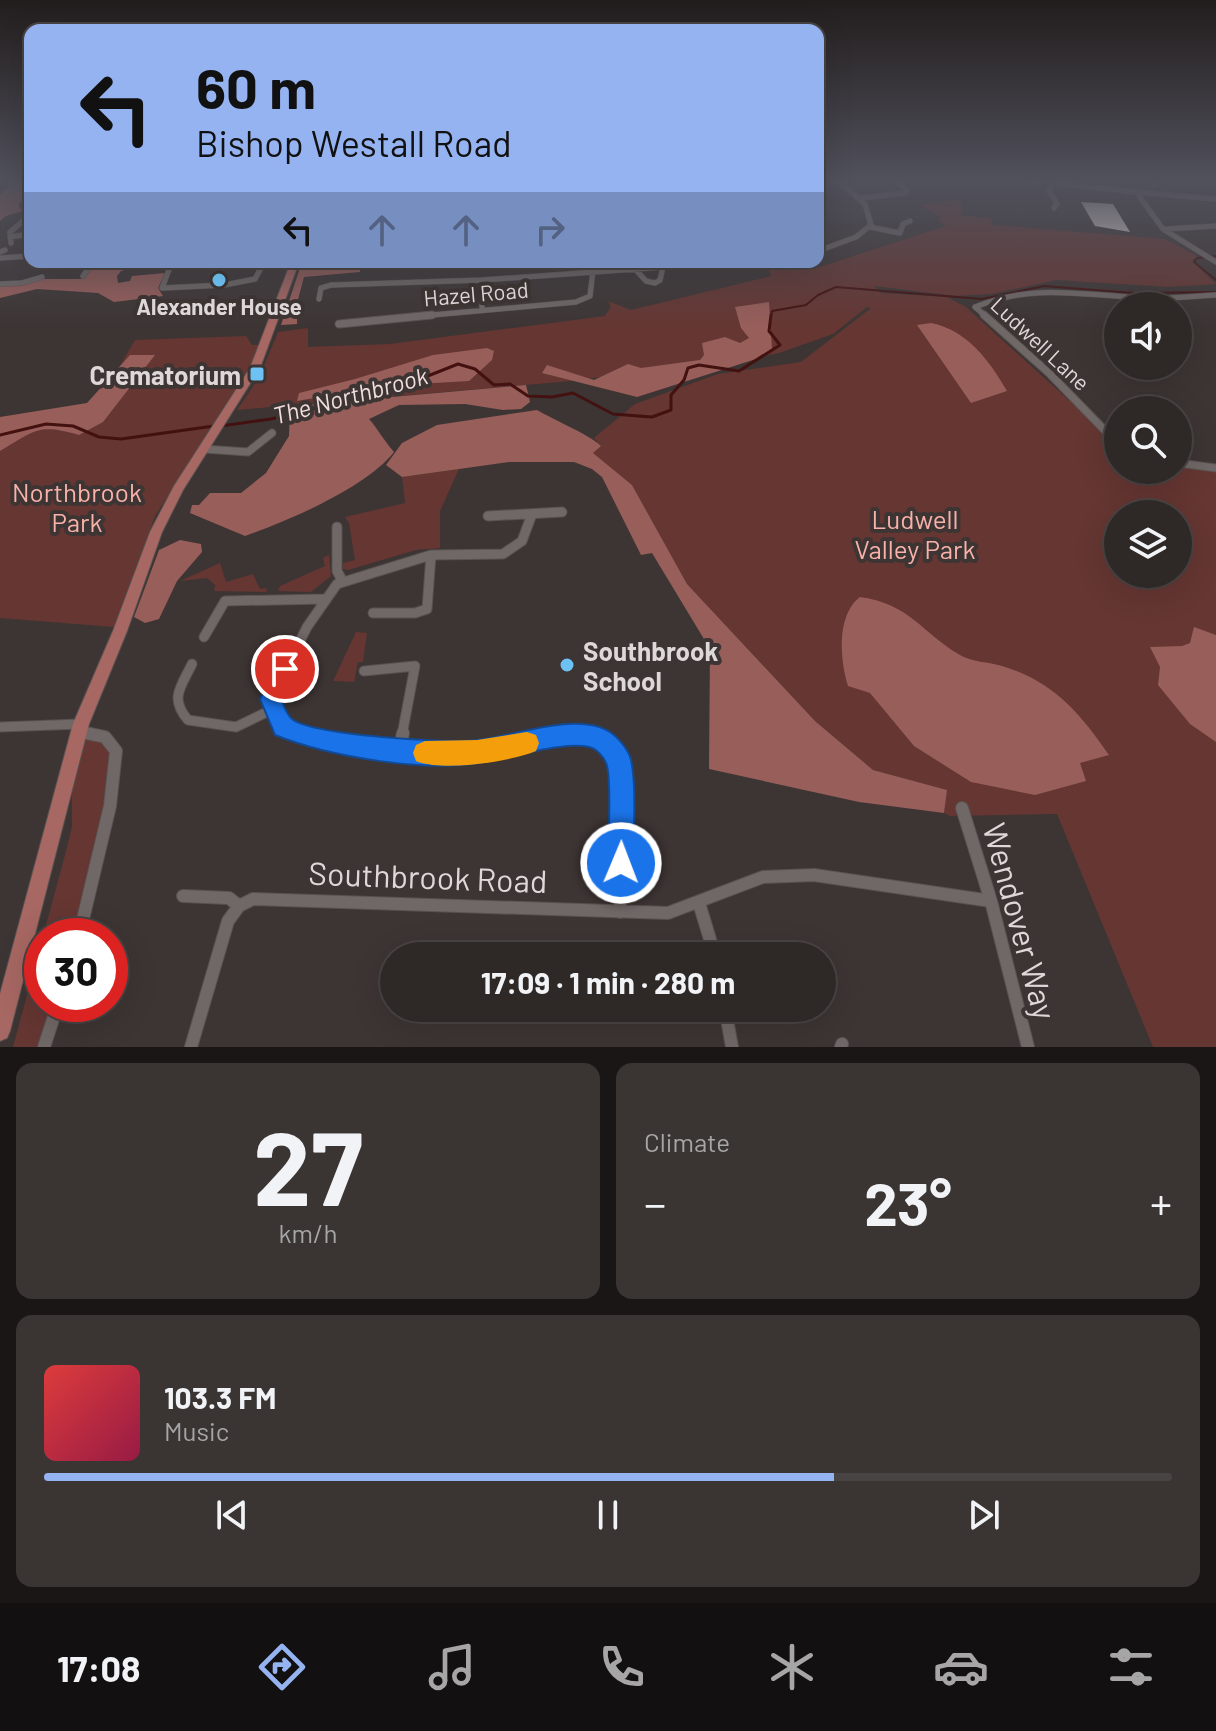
<!DOCTYPE html>
<meta charset="utf-8">
<style>
:root{--surface:#2e2827;--page:#3a3433;--text:#f1f3f6;--muted:#a7a6a7;--line:#494444;--accent:#95b2f1}
body{margin:0;font-family:Barlow,sans-serif;background:var(--page);color:var(--text);height:100vh;display:flex;flex-direction:column;font-size:30px;white-space:nowrap}
*{box-sizing:border-box;margin:0}
p{font-size:26px;color:var(--muted)}
.icon{flex:none;width:44px;height:44px;fill:none;stroke:currentColor;stroke-width:2;stroke-linecap:round;stroke-linejoin:round}
.map{position:relative;height:1047px;overflow:hidden}
.sheet{display:flex;flex-direction:column;gap:16px;padding:16px;background:#191615;flex:1}
.sheet>*{flex:none}
.hud{position:absolute;left:24px;top:24px;width:800px;height:244px;border-radius:16px;box-shadow:0 8px 32px #0002,0 0 0 2px var(--line);background:#95b2f1;color:#111;overflow:hidden}
.controls{position:absolute;left:1104px;top:292px;display:grid;gap:16px}
.controls a{display:grid;place-items:center;width:88px;height:88px;border-radius:50%;background:var(--surface);box-shadow:0 8px 32px #0002,0 0 0 2px var(--line);font-size:40px}
.speed{position:absolute;left:24px;top:918px;display:flex;gap:16px;font-size:40px;font-weight:700;text-align:center}
.speed>*{display:grid;place-content:center;width:104px;height:104px;border-radius:50%;background:var(--surface);box-shadow:0 8px 32px #0002,0 0 0 2px var(--line);line-height:1}
.speed .limit{border:12px solid #d22;background:#fff;color:#111}
.pin{position:absolute;display:grid;place-items:center;width:68px;height:68px;color:#fff;margin:-34px;border:4px solid #fff;border-radius:50%;box-shadow:0 2px 8px #0007}
.me{position:absolute;width:88px;margin:-44px;rotate:1deg;stroke-linejoin:round;filter:drop-shadow(0 0 6px #0008)}
.turn{display:flex;align-items:center;gap:28px;height:168px;padding:0 40px;font-size:36px}
.turn .icon{width:104px;height:104px;stroke-width:2.5}
.turn b{display:block;font-size:56px;line-height:68px}
.lanes{display:flex;align-items:center;height:76px;padding:0 40px;background:#0003;justify-content:center;gap:40px;direction:ltr}
.lanes .off{opacity:.35}
.big{font-size:60px;font-weight:700;line-height:1.1}
.sheet .card{flex:1;display:flex;flex-direction:column;justify-content:center;gap:12px;min-width:0;padding:0 28px;border-radius:16px;background:var(--page)}
.sheet .dial{align-items:center;gap:0}
.dial b{font-size:104px;line-height:1}
.song{display:flex;align-items:center;gap:24px}
.cover{width:96px;height:96px;border-radius:12px;background:linear-gradient(135deg,hsl(0 70% 55%),hsl(340 70% 35%))}
.played{height:8px;border-radius:4px;background:linear-gradient(90deg,var(--accent) 70%,var(--line) 70%)}
.keys{display:flex;justify-content:space-around;direction:ltr}
.heat{display:flex;justify-content:space-between;align-items:center;font-size:44px;direction:ltr}
.sheet .tiles{flex:1;display:grid;gap:16px;grid-template-columns:1fr 1fr}
.card:last-child{grid-column:span 2}
.trip{position:absolute;left:380px;top:942px;width:456px;height:80px;border-radius:40px;background:var(--surface);box-shadow:0 8px 32px #0002,0 0 0 2px var(--line);font-weight:700;line-height:80px;text-align:center}
.dock{display:flex;height:128px;justify-content:space-around;align-items:center;background:#121010;color:var(--muted)}
.dock .icon{width:56px;height:56px}
.dock .on{color:var(--accent)}
.dock b{font-size:36px;color:var(--text)}
.map>svg:first-child{display:block}
.green{fill:#653632;fill-rule:evenodd}
.forest{fill:#985e5a}
.lines{fill:none;stroke-linecap:round;stroke-linejoin:round}
.stream-far1{stroke:#431210;stroke-width:2}
.stream{stroke:#431210;stroke-width:3}
.building{fill:#e3d9d8}
.street-far3-casing{stroke:#585251;stroke-width:6}
.street-far2-casing{stroke:#585251;stroke-width:9}
.street-far1-casing{stroke:#585251;stroke-width:11}
.street-casing{stroke:#585251;stroke-width:14}
.primary-casing{stroke:#585251;stroke-width:2}
.street-far3{stroke:#706867;stroke-width:5}
.street-far2{stroke:#706867;stroke-width:7}
.street-far1{stroke:#706867;stroke-width:9}
.street{stroke:#706867;stroke-width:12}
.primary{fill:#a76762;fill-rule:evenodd}
.route{fill:#1a73e8;stroke:#114b97;stroke-width:2}
.slow{fill:#f59e0b}
.poi-dot{fill:#6dc2f3;stroke:#3d3534;stroke-width:3}
.labels{text-anchor:middle;dominant-baseline:central;stroke-width:8;stroke-linejoin:round;paint-order:stroke}
.far-street-label{font-size:22px;fill:#ded9d8;stroke:#3d3534}
.far-poi-label{font-size:22px;font-weight:bold;fill:#ded9d8;stroke:#3d3534}
.far-water-label{font-size:24px;font-style:italic;fill:#f2dfdd;stroke:#3d3534}
.poi-label{font-size:26px;font-weight:bold;fill:#ded9d8;stroke:#3d3534;text-anchor:end}
.park-label{font-size:26px;fill:#f9b1aa;stroke:#3d3534}
.near-street-label{font-size:32px;fill:#ded9d8;stroke:#3d3534}
</style>
<div class="map">
<svg width="1216" height="1047" viewBox="0 0 1216 1047">
<rect width="100%" height="100%" fill="#3d3534"/>
<path class="green" d="M 960,200 L 964,212 L 957,215 L 990,218 L 993,225 L 1165,239 L 1197,256 L 1192,261 L 1216,284 L 1168,287 L 1057,280 L 991,294 L 956,296 L 874,286 L 881,293 L 947,297 L 966,307 L 1073,404 L 1118,450 L 1118,470 L 1178,470 L 1178,466 L 1216,471 L 1216,1047 L 1153,1047 L 1057,814 L 950,816 L 944,813 L 946,790 L 873,770 L 815,721 L 687,584 L 632,485 L 592,453 L 601,446 L 594,438 L 635,404 L 718,374 L 801,362 L 871,308 L 867,307 L 833,334 L 779,353 L 736,361 L 560,382 L 237,410 L 259,378 L 278,332 L 308,328 L 308,347 L 390,344 L 605,316 L 611,307 L 608,301 L 631,310 L 771,276 L 765,262 L 806,262 L 814,269 L 945,226 L 939,220 L 940,216 L 920,205 ZM 1118,514 L 1178,514 L 1178,574 L 1118,574 Z
M 246,336 L 252,345 L 260,345 L 247,371 L 155,516 L 114,627 L 0,618 L 0,436 L 91,415 L 135,340 Z
M 459,469 L 440,511 L 440,548 L 416,550 L 348,570 L 343,569 L 343,563 L 355,560 L 349,523 L 345,517 L 405,503 L 402,477 Z
M 329,555 L 331,576 L 311,592 L 278,591 L 280,586 L 325,566 L 323,558 Z
M 220,563 L 226,582 L 253,574 L 260,589 L 266,588 L 267,592 L 214,591 L 215,585 L 207,578 L 180,581 Z
M 356,632 L 367,633 L 363,662 L 358,662 L 354,682 L 333,681 Z
M 86,736 L 100,739 L 112,748 L 112,762 L 77,936 L 42,936 L 42,1004 L 57,1004 L 44,1047 L 13,1047 L 65,855 L 72,827 L 72,790 Z"/>
<path class="forest" d="M 15,180 L 30,180 L 30,192 L 19,204 L 19,208 L 25,210 L 6,216 L 0,221 L 0,194 Z
M 119,262 L 135,262 L 136,267 L 121,271 L 117,276 L 118,283 L 130,281 L 132,276 L 165,273 L 158,288 L 163,296 L 114,302 L 98,293 L 37,289 L 0,298 L 0,287 L 44,279 L 81,279 L 96,264 Z
M 302,262 L 311,262 L 311,270 L 361,266 L 360,272 L 304,277 L 297,303 L 297,324 L 281,325 Z
M 769,302 L 772,349 L 756,359 L 637,397 L 542,373 L 547,365 L 594,380 L 628,364 L 641,368 L 700,360 L 704,355 L 702,343 L 725,337 L 740,343 L 749,338 L 741,328 L 735,307 Z
M 931,323 C 967,330 989,360 1007,391 L 971,403 L 917,325 Z
M 487,348 L 494,351 L 492,360 L 469,381 L 383,386 L 297,401 L 299,393 L 355,379 L 433,355 Z
M 130,355 L 155,355 L 103,422 L 79,435 C 37,423 35,431 0,451 L 0,417 L 87,403 Z
M 526,385 L 530,402 L 521,409 L 503,410 L 465,404 L 399,405 L 369,419 C 378,429 384,441 394,452 C 367,487 288,521 245,536 L 190,513 L 192,505 L 199,505 L 210,493 L 241,493 L 266,473 L 289,436 L 290,406 Z
M 537,410 C 552,419 592,436 601,446 L 593,453 L 632,485 L 687,584 L 815,721 L 873,770 L 947,790 L 944,813 L 859,802 L 709,769 L 710,649 L 652,553 L 641,555 L 602,477 L 592,469 L 574,462 L 509,462 L 402,477 L 386,465 L 402,443 L 437,425 Z
M 180,540 L 201,544 L 202,552 L 177,581 L 159,619 L 145,623 L 134,617 L 159,550 Z
M 860,597 C 910,604 921,632 960,655 C 971,662 989,662 1002,666 C 1053,681 1080,713 1109,755 L 1080,763 L 1086,781 L 1035,795 L 971,782 L 914,746 L 870,693 L 848,686 C 840,661 836,615 860,597 Z
M 1194,627 L 1216,635 L 1216,742 L 1190,724 L 1158,685 L 1160,667 L 1150,647 L 1182,646 L 1190,643 Z"/>
<g class="lines">
<path class="stream-far1" d="M 0,188 L 9,180
M 1216,256 L 1197,258 L 1194,262 L 1216,280
M 771,317 L 772,311 L 806,305 L 818,295 L 836,287 L 982,299 L 1044,286 L 1134,293 L 1216,292"/>
<path class="stream" d="M 221,426 L 271,419 L 400,387 L 458,364 L 475,369 L 494,385 L 510,384 L 528,396 L 552,397 L 573,393 L 613,414 L 652,417 L 671,410 L 671,395 L 684,380 L 688,368 L 699,365 L 739,371 L 780,345 L 769,331 L 771,315
M 0,435 L 46,424 L 73,426 L 99,437 L 121,439 L 214,426"/>
</g>
<path class="building" d="M 1081,202 L 1113,204 L 1130,232 L 1095,226 Z"/>
<g class="lines">
<defs>
<path id="street-far3" d="M 1026,180 L 1041,182
M 1152,180 L 1154,185
M 1053,183 L 1148,193
M 1053,183 L 1049,191 L 1057,204 L 1054,208
M 1123,191 L 1216,199
M 1139,196 L 1163,229 L 1216,262
M 861,198 L 906,193 L 907,190 L 895,180
M 870,227 L 900,233 L 903,224 L 910,221
M 1165,229 L 1216,226
M 10,237 L 30,234
M 11,243 L 10,232 L 30,215
M 818,251 L 856,237 L 871,225 L 865,204 L 837,180
M 0,252 L 5,250
M 0,258 L 30,256
M 183,262 L 170,267 L 162,288 L 224,285 L 255,279 L 264,262
M 635,269 L 646,281 L 655,283 L 660,280 L 663,267
M 83,276 L 93,262
M 482,280 L 482,310
M 0,284 L 22,283 L 42,277
M 319,299 L 321,288 L 331,285 L 482,280 L 733,262
M 410,317 L 576,302 L 590,296 L 593,270
M 987,317 L 975,307 C 1037,282 1084,296 1147,298 C 1170,299 1193,296 1216,295"/>
<path id="street-far2" d="M 984,315 L 1050,374 L 1118,444
M 339,324 L 432,315
M 204,449 L 248,452 L 272,433
M 1178,463 L 1216,468"/>
<path id="street-far1" d="M 488,516 L 562,512
M 337,527 L 337,571 L 342,580
M 373,613 L 415,613 L 427,609 L 431,555
M 204,637 L 225,601 L 324,599
M 192,664 C 181,687 169,698 188,720 L 236,727 L 273,709
M 364,671 L 415,666 L 402,735
M 0,727 L 80,724
M 79,731 L 95,735
M 303,735 C 282,729 277,719 271,699 L 307,627 L 337,584 L 431,555 L 503,554 L 522,541 L 532,514
M 560,735 L 590,735"/>
<path id="street" d="M 295,733 C 354,748 416,759 477,752 C 513,748 555,725 592,735 C 609,740 618,755 622,770 L 620,912
M 399,752 L 403,733
M 962,808 L 991,901 L 1028,1047
M 183,896 L 229,898 L 239,906
M 699,903 L 715,956
M 79,936 L 110,806 L 116,751 L 105,737 L 86,733
M 725,1008 L 732,1047
M 44,1047 L 58,1004
M 191,1047 L 228,921 L 239,906 L 253,899 L 668,913 L 763,877 L 814,875 L 991,901
M 841,1047 L 842,1044"/>
<path id="primary" d="M 291,262 L 299,262 L 260,368 L 183,490 L 162,532 L 127,631 L 89,724 L 10,1031 L 7,1038 L 0,1041 L 0,994 L 73,724 L 113,631 L 150,532 L 174,486 L 250,368 Z"/>
</defs>
<use href="#street-far3" class="street-far3-casing"/>
<use href="#street-far2" class="street-far2-casing"/>
<use href="#street-far1" class="street-far1-casing"/>
<use href="#street" class="street-casing"/>
<use href="#primary" class="primary-casing"/>
<use href="#street-far3" class="street-far3"/>
<use href="#street-far2" class="street-far2"/>
<use href="#street-far1" class="street-far1"/>
<use href="#street" class="street"/>
<use href="#primary" class="primary"/>
</g>
<linearGradient id="sky" x2="0" y2="1"><stop stop-color="#221d1d"/><stop offset="0.55" stop-color="#51515c"/><stop offset="1" stop-color="#51515c" stop-opacity="0"/></linearGradient>
<rect width="1216" height="327" fill="url(#sky)"/>
<path class="route" d="M 285,660 L 293,663 L 296,669 C 292,678 281,693 283,703 C 284,707 288,716 292,719 C 311,735 450,744 478,740 C 515,736 583,709 614,735 C 620,740 629,751 631,760 C 637,787 633,833 634,863 L 630,872 L 621,876 L 612,872 L 608,863 C 608,838 612,787 607,766 C 606,761 601,754 597,751 C 581,736 507,758 484,762 C 426,773 330,757 275,735 L 260,699 L 277,663 Z"/>
<path class="slow" d="M 527,732 L 536,735 L 539,743 L 536,751 C 509,762 443,772 416,761 L 413,753 L 416,745 L 425,741 L 477,740 Z"/>
<g class="poi-dot">
<circle cx="219" cy="280" r="8"/>
<rect x="249" y="366" width="16" height="16" rx="4"/>
<circle cx="567" cy="665" r="8"/>
</g>
<g class="labels">
<g class="far-street-label">
<text transform="translate(476 293) rotate(-5)">Hazel Road</text>
<text transform="translate(1041 343) rotate(43)">Ludwell Lane</text>
</g>
<g class="far-poi-label">
<text x="219" y="306">Alexander House</text>
</g>
<g class="far-water-label">
<text transform="translate(350 395) rotate(-15)">The Northbrook</text>
</g>
<g class="poi-label">
<text x="241" y="374">Crematorium</text>
<text x="583" y="650" text-anchor="start">Southbrook<tspan x="583" dy="30">School</tspan></text>
</g>
<g class="park-label">
<text x="77" y="491">Northbrook<tspan x="77" dy="30">Park</tspan></text>
<text x="915" y="518">Ludwell<tspan x="915" dy="30">Valley Park</tspan></text>
</g>
<g class="near-street-label">
<text transform="translate(428 876) rotate(2)">Southbrook Road</text>
<text transform="translate(1021 921) rotate(75)">Wendover Way</text>
</g>
</g>
</svg>
<div class="controls">
<a><svg class="icon" aria-label="sound" viewBox="0 0 24 24"><path d="M4 9h4l5-4v14l-5-4H4zM17 9q2 3 0 6"/></svg></a>
<a><svg class="icon" aria-label="search" viewBox="0 0 24 24"><circle cx="10" cy="10" r="6"/><path d="M15 15l6 6"/></svg></a>
<a><svg class="icon" aria-label="layers" viewBox="0 0 24 24"><path d="M12 4l9 5-9 5-9-5zM3 14l9 5 9-5"/></svg></a>
</div>
<div class="speed"><div class="limit">30</div></div>
<div class="pin" style="left:285px;top:669px;background:#d93025"><svg class="icon" aria-label="arrive" viewBox="0 0 24 24"><path d="M6 21V4h12l-3 4 3 4H6"/></svg></div>
<svg class="me" style="left:621px;top:863px" viewBox="-20 -20 40 40"><circle r="17" fill="#1a73e8" stroke="#fff" stroke-width="3"/><path d="M0-11L8 9 0 5-8 9z" fill="#fff"/></svg>
<div class="trip">17:09 · 1 min · 280 m</div>
<div class="hud">
<div class="turn"><svg class="icon" aria-label="left" viewBox="0 0 24 24"><path d="M17 20v-9H6M10 6l-5 5 5 5"/></svg><div><b>60 m</b>Bishop Westall Road</div></div>
<div class="lanes"><svg class="icon" aria-label="left" viewBox="0 0 24 24"><path d="M17 20v-9H6M10 6l-5 5 5 5"/></svg><svg class="icon off" aria-label="ahead" viewBox="0 0 24 24"><path d="M12 20V5M6 11l6-6 6 6"/></svg><svg class="icon off" aria-label="ahead" viewBox="0 0 24 24"><path d="M12 20V5M6 11l6-6 6 6"/></svg><svg class="icon off" aria-label="right" viewBox="0 0 24 24"><path d="M7 20v-9h11M14 6l5 5-5 5"/></svg></div>
</div>
</div>
<section class="sheet">
<div class="tiles">
<div class="card dial"><b>27</b><p>km/h</p></div>
<div class="card"><p>Climate</p>
<div class="heat"><a>−</a><b class="big">23°</b><a>+</a></div>
</div>
<div class="card">
<div class="song"><i class="cover"></i><div><b>103.3 FM</b><p>Music</p></div></div>
<div class="played"></div>
<div class="keys"><svg class="icon" aria-label="previous" viewBox="0 0 24 24"><path d="M18 5L8 12l10 7zM5 5v14"/></svg><svg class="icon" aria-label="pause" viewBox="0 0 24 24"><path d="M8 5v14M16 5v14"/></svg><svg class="icon" aria-label="next" viewBox="0 0 24 24"><path d="M6 5l10 7-10 7zM19 5v14"/></svg></div>
</div>
</div>
</section>
<nav class="dock">
<b>17:08</b>
<svg class="icon on" aria-label="directions" viewBox="0 0 24 24"><path d="M12 3l9 9-9 9-9-9zM9 14v-3h6M13 9l2 2-2 2"/></svg>
<svg class="icon" aria-label="music" viewBox="0 0 24 24"><path d="M9 18V5l10-2v13"/><circle cx="6" cy="18" r="3"/><circle cx="16" cy="16" r="3"/></svg>
<svg class="icon" aria-label="phone" viewBox="0 0 24 24"><path d="M5 4h4l2 5-3 2q2 4 5 5l2-3 5 2v4C11 20 4 13 5 4z"/></svg>
<svg class="icon" aria-label="climate" viewBox="0 0 24 24"><path d="M12 3v18M4 7l16 10M4 17L20 7"/></svg>
<svg class="icon" aria-label="car" viewBox="0 0 24 24"><path d="M5 17H2v-5l4-1 3-4h7l3 4 3 1v5h-3M9 17h6M6 11h13"/><circle cx="7" cy="17" r="2"/><circle cx="17" cy="17" r="2"/></svg>
<svg class="icon" aria-label="filters" viewBox="0 0 24 24"><path d="M4 7h16M4 17h16"/><circle cx="9" cy="7" r="2"/><circle cx="15" cy="17" r="2"/></svg>
</nav>
